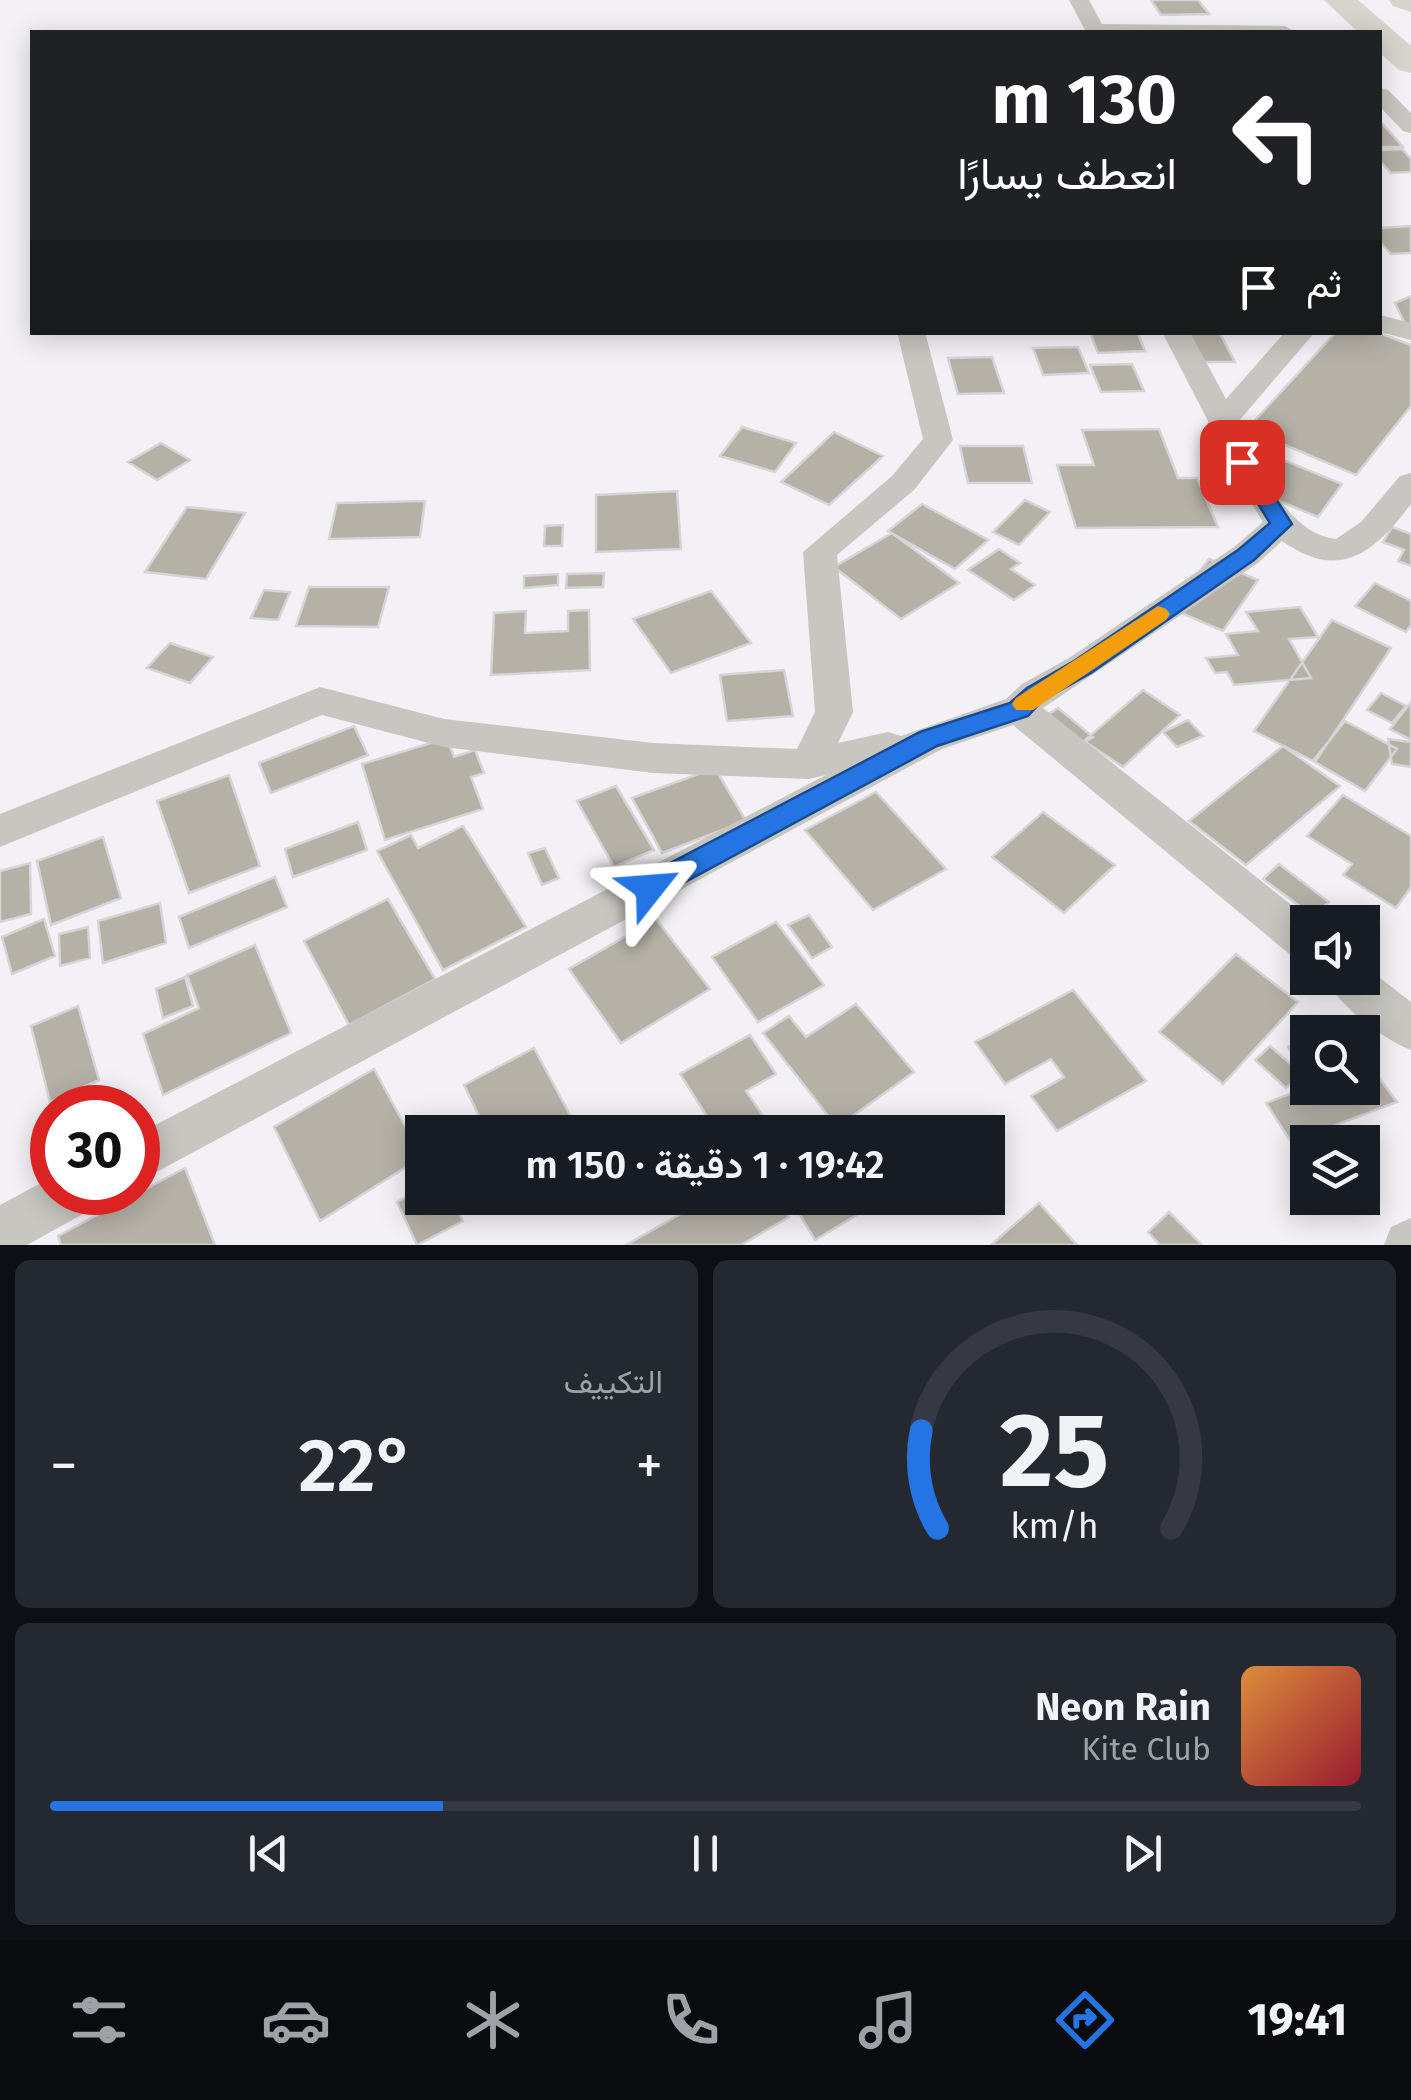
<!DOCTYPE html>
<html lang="ar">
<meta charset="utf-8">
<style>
:root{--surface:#171b24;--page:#242831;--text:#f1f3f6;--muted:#9ea1a6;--line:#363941;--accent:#2475e3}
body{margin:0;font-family:"Fira Sans",Vazirmatn,sans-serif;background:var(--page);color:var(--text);direction:rtl;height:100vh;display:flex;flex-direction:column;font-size:38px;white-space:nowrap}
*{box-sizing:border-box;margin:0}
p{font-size:32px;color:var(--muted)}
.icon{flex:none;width:55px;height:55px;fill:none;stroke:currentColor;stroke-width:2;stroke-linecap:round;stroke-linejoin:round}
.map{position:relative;height:1245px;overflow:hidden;direction:ltr}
.details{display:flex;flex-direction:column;gap:15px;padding:15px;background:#0d0f14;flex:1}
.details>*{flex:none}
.hud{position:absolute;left:30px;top:30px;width:1352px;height:305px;border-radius:0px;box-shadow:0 5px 25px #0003;direction:rtl;background:#202124;color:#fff;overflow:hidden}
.controls{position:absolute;left:1290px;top:905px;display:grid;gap:20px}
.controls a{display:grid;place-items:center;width:90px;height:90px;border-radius:0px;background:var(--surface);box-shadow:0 5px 25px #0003;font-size:50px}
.speed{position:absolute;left:30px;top:1085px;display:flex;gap:20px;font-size:50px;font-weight:700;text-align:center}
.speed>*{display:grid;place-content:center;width:130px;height:130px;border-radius:50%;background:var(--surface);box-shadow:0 5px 25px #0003;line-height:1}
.speed .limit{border:15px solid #d22;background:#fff;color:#111}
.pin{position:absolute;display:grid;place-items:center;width:85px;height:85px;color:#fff;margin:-42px;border-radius:20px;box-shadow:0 5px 15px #0006}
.me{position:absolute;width:110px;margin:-55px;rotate:62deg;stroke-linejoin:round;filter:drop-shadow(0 0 8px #0008)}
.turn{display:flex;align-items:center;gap:35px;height:210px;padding:0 40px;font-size:45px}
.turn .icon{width:130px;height:130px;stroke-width:2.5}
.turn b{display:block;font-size:70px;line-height:85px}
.then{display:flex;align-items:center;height:95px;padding:0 40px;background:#0003;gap:20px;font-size:38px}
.big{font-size:75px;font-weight:600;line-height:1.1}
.details .card{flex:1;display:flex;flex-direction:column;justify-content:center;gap:15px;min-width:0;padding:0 35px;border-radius:15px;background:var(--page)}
.details .dial{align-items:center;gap:0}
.dial svg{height:260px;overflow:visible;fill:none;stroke:var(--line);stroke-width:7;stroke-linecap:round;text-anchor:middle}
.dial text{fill:var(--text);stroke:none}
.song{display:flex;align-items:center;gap:30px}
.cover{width:120px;height:120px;border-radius:15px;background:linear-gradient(135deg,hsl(30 70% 55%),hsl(350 70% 35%))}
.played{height:10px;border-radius:5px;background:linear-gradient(90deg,var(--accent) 30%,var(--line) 30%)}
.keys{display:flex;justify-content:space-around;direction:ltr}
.heat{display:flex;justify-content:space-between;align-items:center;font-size:55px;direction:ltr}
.details .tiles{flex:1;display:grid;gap:15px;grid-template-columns:1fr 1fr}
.card:last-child{grid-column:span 2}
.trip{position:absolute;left:405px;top:1115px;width:600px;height:100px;border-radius:0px;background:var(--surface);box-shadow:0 5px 25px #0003;font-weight:600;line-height:100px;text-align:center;direction:rtl}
.dock{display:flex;height:160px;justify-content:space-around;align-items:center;background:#090b0e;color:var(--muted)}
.dock .icon{width:70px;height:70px}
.dock .active{color:var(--accent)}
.dock b{font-size:45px;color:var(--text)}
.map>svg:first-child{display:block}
.building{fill:#b5b1a7;stroke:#d5d4d6;stroke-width:2.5}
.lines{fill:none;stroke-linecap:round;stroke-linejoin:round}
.street{fill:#c7c6c0;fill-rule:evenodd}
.highway{fill:#d6d5ce;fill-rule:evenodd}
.route{fill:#2475e3;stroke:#174c94;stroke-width:2.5}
.slow{fill:#f59e0b}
</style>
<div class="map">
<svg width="1411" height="1245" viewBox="0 0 1411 1245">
<rect width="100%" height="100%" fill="#f3f1f5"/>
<path class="building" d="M 1151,0 L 1198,0 L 1209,14 L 1161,15 Z
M 1380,121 L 1403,147 L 1380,147 Z
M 1402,149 L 1411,159 L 1411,172 L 1391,173 L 1380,161 L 1380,150 Z
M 1411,226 L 1411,253 L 1391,254 L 1380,242 L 1380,228 Z
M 1411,296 L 1411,325 L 1405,324 L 1395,303 Z
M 1090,332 L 1137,332 L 1145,351 L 1098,353 Z
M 1181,332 L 1219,332 L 1235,362 L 1196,362 Z
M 1336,332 L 1377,332 L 1411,345 L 1411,406 L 1356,475 L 1247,429 Z
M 1078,347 L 1089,373 L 1043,375 L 1033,348 Z
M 992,357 L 1004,393 L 958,394 L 948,358 Z
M 1132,364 L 1144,391 L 1101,392 L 1090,365 Z
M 742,427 L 796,443 L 775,472 L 720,456 Z
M 1159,429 L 1178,478 L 1197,478 L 1218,527 L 1076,528 L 1057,465 L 1094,465 L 1082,430 Z
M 834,432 L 883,456 L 829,505 L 781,482 Z
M 161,443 L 190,460 L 157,480 L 128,462 Z
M 960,446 L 1023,446 L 1032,483 L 968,483 Z
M 1259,450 L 1342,484 L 1318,517 L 1272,498 L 1277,492 L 1238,475 Z
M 677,491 L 681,549 L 596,552 L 596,495 Z
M 1025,500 L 1050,512 L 1019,545 L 993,532 Z
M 425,501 L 420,537 L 329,539 L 337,503 Z
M 922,504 L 988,540 L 955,569 L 888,531 Z
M 187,507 L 245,513 L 206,579 L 145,572 Z
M 563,525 L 562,546 L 544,546 L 545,526 Z
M 1392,527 L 1411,534 L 1411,566 L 1398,561 L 1404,550 L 1383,542 Z
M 892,533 L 959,583 L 901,619 L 834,567 Z
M 999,549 L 1020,563 L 1011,569 L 1035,585 L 1014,600 L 968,570 Z
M 1209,559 L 1258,580 L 1223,631 L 1172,609 Z
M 604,573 L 603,587 L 566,588 L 567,574 Z
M 558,574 L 558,585 L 524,588 L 524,576 Z
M 1375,583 L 1411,601 L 1411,625 L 1406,632 L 1355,606 Z
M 309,587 L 389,587 L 378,627 L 296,626 Z
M 264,590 L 290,592 L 278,620 L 251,618 Z
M 711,591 L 751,643 L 671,673 L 633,619 Z
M 1300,607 L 1318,637 L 1289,639 L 1311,678 L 1234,685 L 1227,672 L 1215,673 L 1206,658 L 1238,655 L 1226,634 L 1258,631 L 1246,612 Z
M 589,610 L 590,670 L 491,675 L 494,613 L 526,611 L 525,633 L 568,631 L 568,611 Z
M 1332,620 L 1391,648 L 1315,762 L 1254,731 Z
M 170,643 L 213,657 L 190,683 L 147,668 Z
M 784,670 L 793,716 L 727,721 L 720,675 Z
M 1143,690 L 1180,715 L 1123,767 L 1084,741 Z
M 1381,693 L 1406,706 L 1392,723 L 1367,710 Z
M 1411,702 L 1411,740 L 1390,729 Z
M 1058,708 L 1093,737 L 1078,746 L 1044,717 Z
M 1188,720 L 1203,736 L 1177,747 L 1163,732 Z
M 1345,721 L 1397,749 L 1365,791 L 1313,761 Z
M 354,726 L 368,755 L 271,793 L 259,763 Z
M 447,738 L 454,757 L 475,750 L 484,773 L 471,777 L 483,809 L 385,840 L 362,764 Z
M 1388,739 L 1411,742 L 1411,767 L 1392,764 Z
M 1283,746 L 1340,786 L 1246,865 L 1189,821 Z
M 715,768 L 746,821 L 662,853 L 632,798 Z
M 229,775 L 260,866 L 189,893 L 157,801 Z
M 616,786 L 654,850 L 614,867 L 577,801 Z
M 876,792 L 946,869 L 873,910 L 805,830 Z
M 1343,795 L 1411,836 L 1411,887 L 1396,908 L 1343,875 L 1352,864 L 1307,836 Z
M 1043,812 L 1115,865 L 1064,913 L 992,857 Z
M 358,822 L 367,850 L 293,877 L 285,849 Z
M 463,826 L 526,927 L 443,970 L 377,851 L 411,835 L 418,848 Z
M 103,837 L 121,898 L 51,925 L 37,861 Z
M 545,848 L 559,878 L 542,885 L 528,853 Z
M 30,863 L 31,914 L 0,922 L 0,871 Z
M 1279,864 L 1329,902 L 1313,916 L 1263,879 Z
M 275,877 L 287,907 L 189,948 L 179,917 Z
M 388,899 L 435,979 L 349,1025 L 304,941 Z
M 160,903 L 166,943 L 103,963 L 98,921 Z
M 809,915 L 832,947 L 812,958 L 788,925 Z
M 44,919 L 55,956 L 12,974 L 2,937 Z
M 656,919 L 710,989 L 621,1043 L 569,969 Z
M 776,922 L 824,985 L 758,1022 L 712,957 Z
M 88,927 L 90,958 L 60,966 L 59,934 Z
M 255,945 L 291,1033 L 163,1095 L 143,1034 L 199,1008 L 187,975 Z
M 1236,954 L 1298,1002 L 1223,1084 L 1159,1032 Z
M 185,977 L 193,1006 L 163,1018 L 156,989 Z
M 1073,990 L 1146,1081 L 1057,1131 L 1031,1096 L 1064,1077 L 1051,1059 L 1005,1084 L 975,1042 Z
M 856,1004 L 914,1072 L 837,1127 L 763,1033 L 789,1016 L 806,1037 Z
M 78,1006 L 99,1080 L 50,1102 L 31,1026 Z
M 750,1035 L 776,1074 L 746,1091 L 769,1125 L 757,1132 L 717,1132 L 680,1074 Z
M 1308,1040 L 1308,1075 L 1288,1047 Z
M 1270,1046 L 1302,1074 L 1286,1088 L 1255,1060 Z
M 534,1048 L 571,1117 L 542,1132 L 458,1132 L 480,1118 L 464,1085 Z
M 1362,1055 L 1397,1102 L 1291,1142 L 1266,1103 L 1308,1087 L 1362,1088 Z
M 374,1069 L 422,1157 L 320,1221 L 274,1127 Z
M 185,1168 L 215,1245 L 61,1245 L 58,1236 Z
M 422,1188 L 422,1198 L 452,1198 L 463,1221 L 417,1245 L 397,1202 Z
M 709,1198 L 777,1198 L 789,1217 L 741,1245 L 626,1245 Z
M 790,1198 L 864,1198 L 870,1207 L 815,1240 Z
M 1039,1203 L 1077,1245 L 991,1245 Z
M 1169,1212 L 1202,1245 L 1160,1245 L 1148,1232 Z"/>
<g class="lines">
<path class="street" d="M 1069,0 L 1089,0 L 1102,24 L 1285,26 L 1295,32 L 1086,32 Z
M 1380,88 L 1388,90 L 1411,113 L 1411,133 L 1403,131 L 1380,107 Z
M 1380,315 L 1411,323 L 1411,340 L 1380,332 Z
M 897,332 L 925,332 L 953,440 L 914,490 L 837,555 L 853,712 L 838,743 L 888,732 L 901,736 L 1006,699 L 1022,684 L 1069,658 L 1234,547 L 1263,522 L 1207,430 L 1208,421 L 1162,332 L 1190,332 L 1226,399 L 1285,332 L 1315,332 L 1238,422 L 1237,430 C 1260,466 1287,534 1336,539 L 1361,522 L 1400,476 L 1411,473 L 1411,504 C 1374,553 1340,582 1282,541 L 1258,563 L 1043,708 L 1313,922 L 1308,922 L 1308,963 L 1293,957 L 1013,725 L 942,749 L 138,1182 L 138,1134 L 826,775 L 809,779 L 653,773 L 444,747 L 322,715 L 0,847 L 0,814 L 320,687 L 444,719 L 653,743 L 797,749 L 815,712 L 803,552 L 892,476 L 923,439 Z
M 1362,964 L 1411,1002 L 1411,1050 C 1383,1039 1338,1006 1326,978 L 1362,978 Z
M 52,1177 L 52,1192 L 99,1192 L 92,1209 L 27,1245 L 0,1245 L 0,1205 Z
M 1411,1218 L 1411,1245 L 1384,1245 L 1391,1227 Z"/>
<path class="highway" d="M 1324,0 L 1358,0 L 1411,46 L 1411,73 L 1399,70 L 1380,53 L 1380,32 L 1358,32 Z
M 1389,0 L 1411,0 L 1411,12 L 1393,6 Z"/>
</g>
<path class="route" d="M 1242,455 L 1249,457 L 1292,524 L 1254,560 L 1091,673 L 1043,700 L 1028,716 L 937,746 L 659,896 L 650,899 L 640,896 L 636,888 L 640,879 L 920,732 L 1010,703 L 1027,688 L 1074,661 L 1238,550 L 1270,523 L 1232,462 Z"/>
<path class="slow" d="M 1158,606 L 1166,609 L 1170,614 L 1166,620 L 1033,710 L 1016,710 L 1012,704 L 1016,698 Z"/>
</svg>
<div class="controls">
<a><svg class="icon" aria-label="sound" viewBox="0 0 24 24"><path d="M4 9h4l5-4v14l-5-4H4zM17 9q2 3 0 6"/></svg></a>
<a><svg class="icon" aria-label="search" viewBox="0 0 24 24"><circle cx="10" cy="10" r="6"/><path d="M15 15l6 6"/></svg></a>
<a><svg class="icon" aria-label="layers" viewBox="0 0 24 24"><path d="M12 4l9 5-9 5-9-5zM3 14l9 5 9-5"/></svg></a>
</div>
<div class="speed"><div class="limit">30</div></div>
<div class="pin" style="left:1242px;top:462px;background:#d93025"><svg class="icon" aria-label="arrive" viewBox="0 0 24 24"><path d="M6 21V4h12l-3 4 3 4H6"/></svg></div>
<svg class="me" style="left:650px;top:888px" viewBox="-20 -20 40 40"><path d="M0-17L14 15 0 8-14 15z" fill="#2475e3" stroke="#fff" stroke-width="4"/></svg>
<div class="trip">19:42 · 1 دقيقة · 150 m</div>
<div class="hud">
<div class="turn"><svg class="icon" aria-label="left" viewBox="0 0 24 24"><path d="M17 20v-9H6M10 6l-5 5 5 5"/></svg><div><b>130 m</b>انعطف يسارًا</div></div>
<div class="then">ثم<svg class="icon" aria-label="arrive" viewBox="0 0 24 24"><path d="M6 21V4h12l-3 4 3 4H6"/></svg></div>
</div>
</div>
<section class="details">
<div class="tiles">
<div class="card dial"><svg viewBox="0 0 100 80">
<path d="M14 69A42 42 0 1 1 86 69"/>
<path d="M14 69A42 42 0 0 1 9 39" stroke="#2475e3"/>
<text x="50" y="56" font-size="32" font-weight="700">25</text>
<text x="50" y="72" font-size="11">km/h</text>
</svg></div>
<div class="card"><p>التكييف</p>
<div class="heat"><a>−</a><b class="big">22°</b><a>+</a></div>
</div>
<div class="card">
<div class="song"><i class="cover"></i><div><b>Neon Rain</b><p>Kite Club</p></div></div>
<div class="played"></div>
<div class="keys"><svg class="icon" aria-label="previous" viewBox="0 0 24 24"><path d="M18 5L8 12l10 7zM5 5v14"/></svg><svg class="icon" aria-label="pause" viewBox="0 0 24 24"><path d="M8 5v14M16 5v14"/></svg><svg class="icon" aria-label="next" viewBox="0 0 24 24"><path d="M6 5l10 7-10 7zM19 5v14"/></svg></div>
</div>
</div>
</section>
<nav class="dock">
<b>19:41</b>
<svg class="icon active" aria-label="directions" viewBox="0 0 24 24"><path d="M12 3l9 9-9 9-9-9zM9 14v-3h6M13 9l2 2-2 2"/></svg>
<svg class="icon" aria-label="music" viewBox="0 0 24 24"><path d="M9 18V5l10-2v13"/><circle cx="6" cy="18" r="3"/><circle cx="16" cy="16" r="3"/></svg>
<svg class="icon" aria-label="phone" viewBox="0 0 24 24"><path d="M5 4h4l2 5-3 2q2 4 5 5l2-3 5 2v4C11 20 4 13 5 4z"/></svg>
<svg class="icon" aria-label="climate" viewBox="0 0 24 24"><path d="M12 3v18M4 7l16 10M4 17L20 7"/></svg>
<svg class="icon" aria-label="car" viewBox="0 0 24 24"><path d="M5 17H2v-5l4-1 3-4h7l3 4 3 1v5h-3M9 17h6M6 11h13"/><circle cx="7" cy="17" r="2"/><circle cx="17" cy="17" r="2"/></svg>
<svg class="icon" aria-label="filters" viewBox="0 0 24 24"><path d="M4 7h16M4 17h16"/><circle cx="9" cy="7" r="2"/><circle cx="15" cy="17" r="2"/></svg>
</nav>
